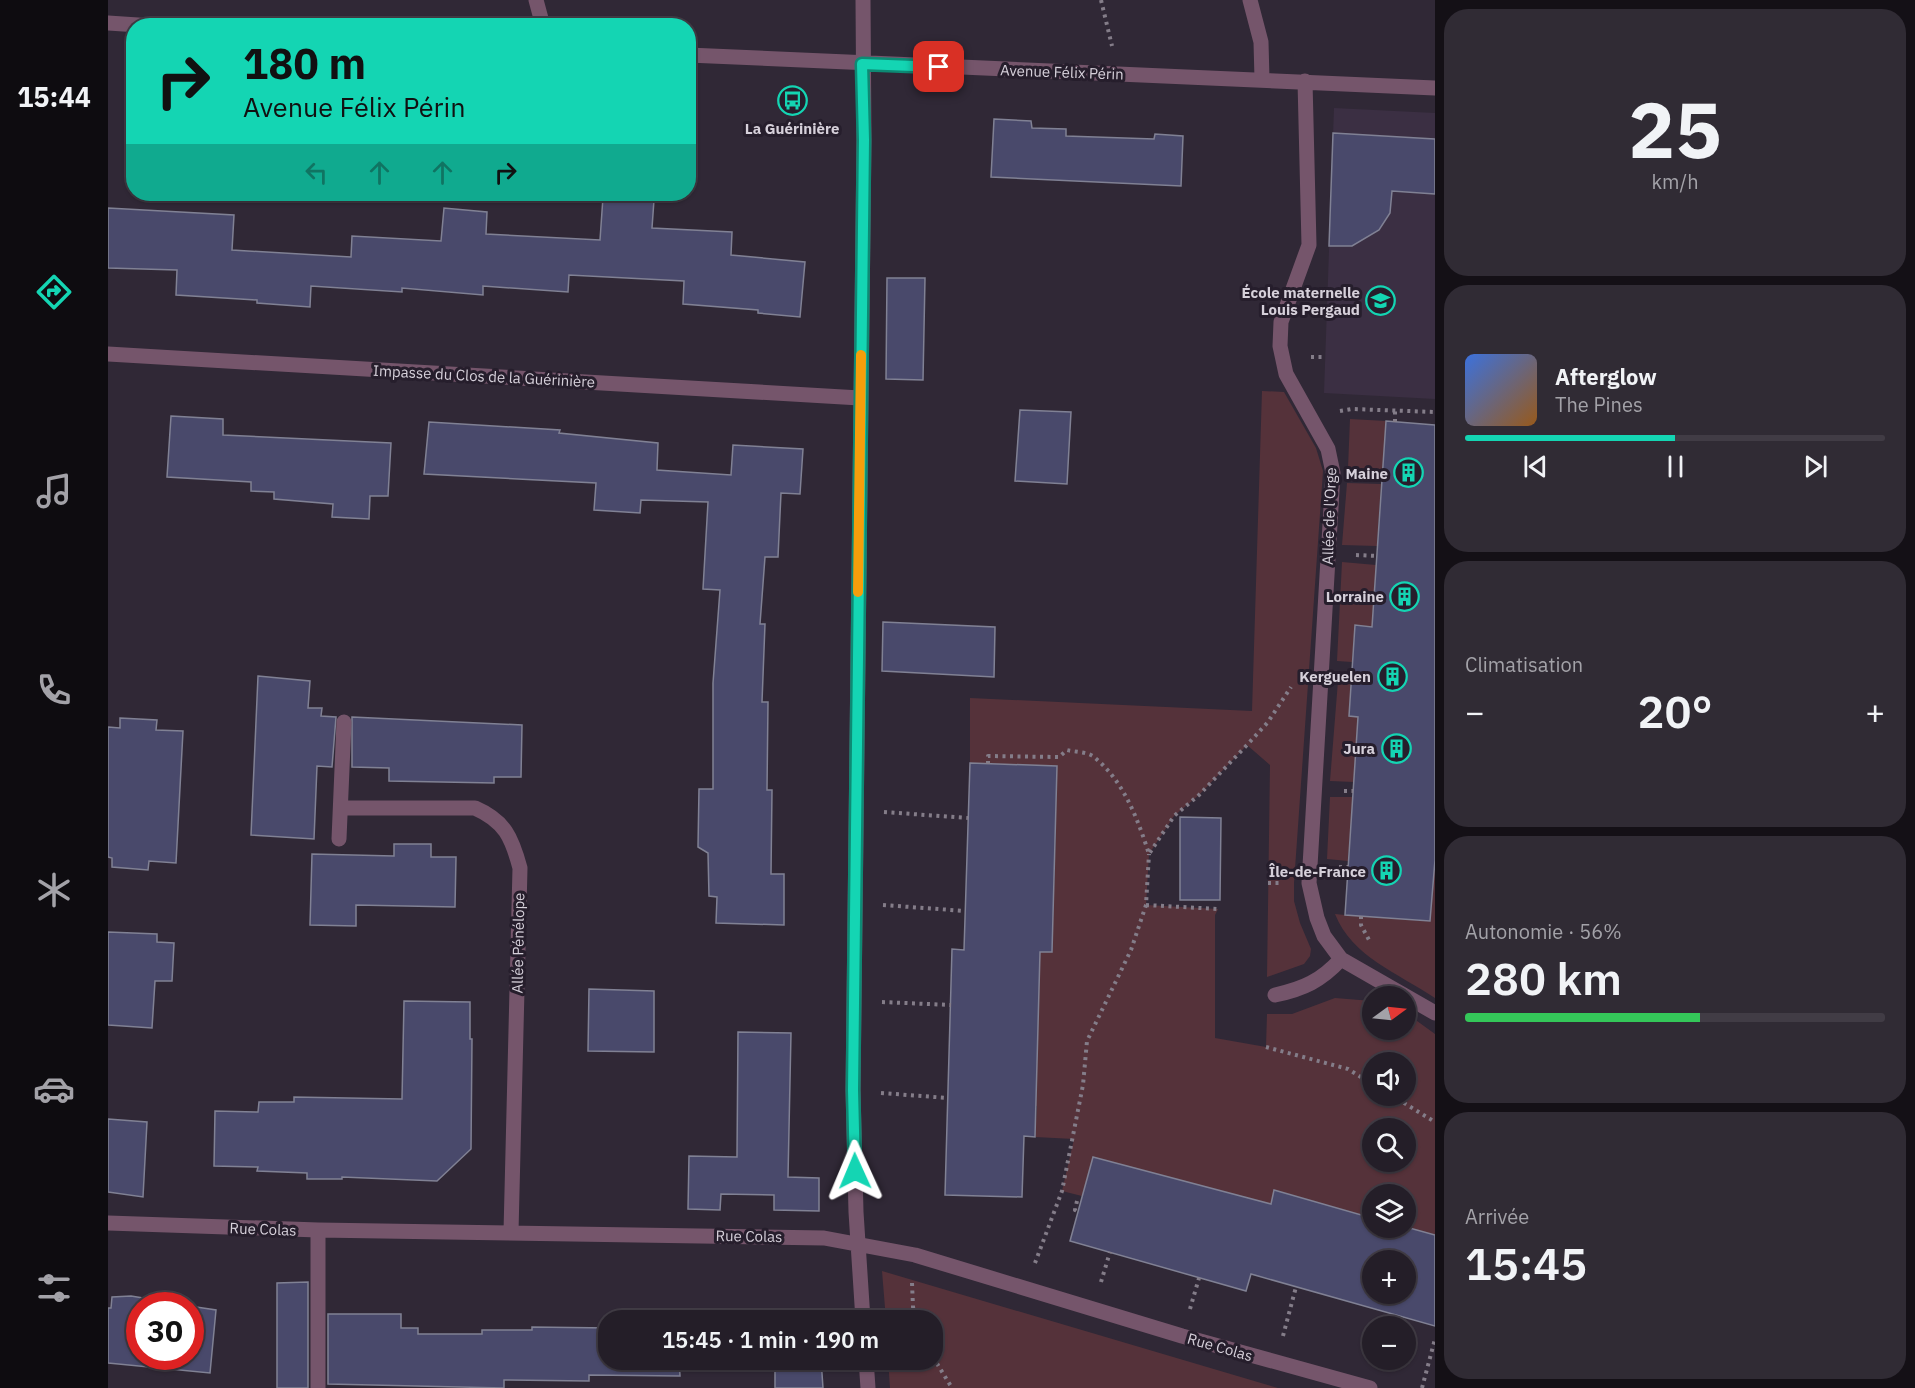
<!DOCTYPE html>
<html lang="fr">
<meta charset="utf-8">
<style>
:root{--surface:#241e28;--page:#302b34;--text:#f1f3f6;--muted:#a3a2a8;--line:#413c45;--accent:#14d5b3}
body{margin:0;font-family:"IBM Plex Sans",sans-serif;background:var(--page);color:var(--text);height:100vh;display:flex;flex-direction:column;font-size:22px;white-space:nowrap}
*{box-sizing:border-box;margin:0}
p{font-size:20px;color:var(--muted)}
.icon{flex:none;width:33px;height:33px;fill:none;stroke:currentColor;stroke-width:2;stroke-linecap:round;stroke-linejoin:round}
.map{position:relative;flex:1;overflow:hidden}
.sheet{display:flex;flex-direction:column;gap:9px;padding:9px;background:#141016;width:480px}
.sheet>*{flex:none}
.guide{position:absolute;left:18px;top:18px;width:570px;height:183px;border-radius:24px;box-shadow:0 2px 4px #0004,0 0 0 2px var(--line);background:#14d5b3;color:#111;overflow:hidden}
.needle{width:39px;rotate:75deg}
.fabs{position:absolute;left:1254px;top:986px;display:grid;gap:12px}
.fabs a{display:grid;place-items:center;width:54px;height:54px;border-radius:50%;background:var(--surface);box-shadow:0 2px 4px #0004,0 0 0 2px var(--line);font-size:30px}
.speed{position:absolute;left:18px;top:1292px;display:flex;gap:12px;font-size:30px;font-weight:700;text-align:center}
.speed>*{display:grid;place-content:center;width:78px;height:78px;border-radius:50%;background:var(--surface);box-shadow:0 2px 4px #0004,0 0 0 2px var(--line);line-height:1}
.speed .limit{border:9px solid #d22;background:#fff;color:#111}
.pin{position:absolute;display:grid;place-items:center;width:51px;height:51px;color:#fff;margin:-26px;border-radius:12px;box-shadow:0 3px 9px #0006}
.me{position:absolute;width:66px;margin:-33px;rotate:359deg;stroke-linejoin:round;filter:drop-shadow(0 0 4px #0008)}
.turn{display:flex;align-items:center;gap:21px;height:126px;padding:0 18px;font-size:27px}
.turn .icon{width:78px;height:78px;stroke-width:2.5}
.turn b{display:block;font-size:42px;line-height:51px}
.lanes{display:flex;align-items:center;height:57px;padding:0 18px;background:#0003;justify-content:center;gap:30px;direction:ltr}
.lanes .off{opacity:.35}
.big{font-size:45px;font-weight:600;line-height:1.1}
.sheet .widget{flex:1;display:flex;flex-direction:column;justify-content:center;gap:9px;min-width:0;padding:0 21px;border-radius:24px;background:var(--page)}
.sheet .dial{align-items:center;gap:0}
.dial b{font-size:78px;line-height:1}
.song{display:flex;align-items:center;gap:18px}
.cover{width:72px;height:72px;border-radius:9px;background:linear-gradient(135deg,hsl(220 70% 55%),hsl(30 70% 35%))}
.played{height:6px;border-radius:3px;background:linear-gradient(90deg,var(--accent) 50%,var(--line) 50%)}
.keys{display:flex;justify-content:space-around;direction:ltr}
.heat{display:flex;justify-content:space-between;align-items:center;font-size:33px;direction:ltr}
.charge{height:9px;border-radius:4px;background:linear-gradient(90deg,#34c759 56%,var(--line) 0)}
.trip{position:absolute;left:490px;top:1310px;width:345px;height:60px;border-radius:24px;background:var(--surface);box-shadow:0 2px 4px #0004,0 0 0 2px var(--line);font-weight:600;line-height:60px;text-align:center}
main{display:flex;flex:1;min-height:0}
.menu{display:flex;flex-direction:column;width:108px;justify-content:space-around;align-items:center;background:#0e0c10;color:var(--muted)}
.menu .icon{width:42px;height:42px}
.menu .selected{color:var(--accent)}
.menu b{font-size:27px;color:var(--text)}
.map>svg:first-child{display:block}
.built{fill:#3b2f43}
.green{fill:#55323a;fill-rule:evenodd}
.building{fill:#49496b;stroke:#808194;stroke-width:1.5;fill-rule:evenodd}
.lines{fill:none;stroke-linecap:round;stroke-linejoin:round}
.path{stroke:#847d89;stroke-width:4;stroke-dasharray:3 4.5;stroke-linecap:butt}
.minor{stroke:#75556b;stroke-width:15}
.route-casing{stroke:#0d8a74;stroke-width:15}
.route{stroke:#14d5b3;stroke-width:10}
.slow{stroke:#f59e0b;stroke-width:10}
.labels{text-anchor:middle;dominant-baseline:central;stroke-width:6;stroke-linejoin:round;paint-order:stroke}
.street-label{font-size:15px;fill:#d6d0da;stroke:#261e2c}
.poi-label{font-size:15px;font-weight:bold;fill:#d6d0da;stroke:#261e2c;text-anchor:end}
</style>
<main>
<nav class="menu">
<b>15:44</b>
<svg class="icon selected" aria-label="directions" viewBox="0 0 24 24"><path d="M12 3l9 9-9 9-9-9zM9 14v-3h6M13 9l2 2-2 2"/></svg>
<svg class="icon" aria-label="music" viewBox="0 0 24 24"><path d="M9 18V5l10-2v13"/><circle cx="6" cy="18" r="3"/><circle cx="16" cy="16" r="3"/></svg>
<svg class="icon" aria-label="phone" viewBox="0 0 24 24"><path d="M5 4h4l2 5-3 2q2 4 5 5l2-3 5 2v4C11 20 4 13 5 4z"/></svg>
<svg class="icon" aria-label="climate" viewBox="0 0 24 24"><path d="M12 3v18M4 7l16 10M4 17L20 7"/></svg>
<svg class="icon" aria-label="car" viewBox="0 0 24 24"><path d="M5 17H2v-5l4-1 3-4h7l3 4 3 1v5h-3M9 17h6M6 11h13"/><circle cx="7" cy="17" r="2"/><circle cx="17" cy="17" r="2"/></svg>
<svg class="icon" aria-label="filters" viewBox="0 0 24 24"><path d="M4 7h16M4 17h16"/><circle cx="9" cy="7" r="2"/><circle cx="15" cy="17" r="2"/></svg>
</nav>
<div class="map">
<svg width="1327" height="1388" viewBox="0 0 1327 1388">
<rect width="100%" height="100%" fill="#302836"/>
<path class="built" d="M 1226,108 L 1327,113 L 1327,399 L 1216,393 Z"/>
<path class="green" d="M 1154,391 L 1176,392 L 1208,448 L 1215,471 L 1186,883 L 1186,901 L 1192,923 L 1203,949 L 1202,956 L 1196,964 L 1159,977 L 1162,765 L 1139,745 L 1091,795 L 1066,816 L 1041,854 L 1038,905 L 1110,909 L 1107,915 L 1107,1038 L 1158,1047 L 1159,1014 L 1184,1014 L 1227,998 L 1264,1001 L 1264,1029 L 1298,1029 L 1298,1013 L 1327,1034 L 1327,1235 L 1298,1227 L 1298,1194 L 1264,1194 L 1264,1218 L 1167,1190 L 1163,1204 L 1038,1171 L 1036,1178 L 1015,1165 L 985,1157 L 974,1196 L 954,1191 L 966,1139 L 927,1137 L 929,1106 L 920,1105 L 932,952 L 944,952 L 948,825 L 940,825 L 940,798 L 948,798 L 949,766 L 862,763 L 862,698 L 1144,711 ZM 1264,1062 L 1298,1062 L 1298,1095 L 1264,1095 ZM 1264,1128 L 1298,1128 L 1298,1161 L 1264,1161 Z
M 1242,419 L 1278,421 L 1275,469 L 1240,468 Z
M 1239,483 L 1273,484 L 1269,546 L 1234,545 Z
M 1234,562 L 1268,565 L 1264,627 L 1247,625 L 1244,662 L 1229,661 Z
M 1230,681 L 1243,681 L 1241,716 L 1250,717 L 1246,782 L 1222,781 Z
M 1222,797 L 1245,797 L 1240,861 L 1219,859 Z
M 1327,852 L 1327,998 C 1290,973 1244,957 1227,914 L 1237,915 Z
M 774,1271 L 1170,1388 L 782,1388 L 780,1359 L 825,1359 L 825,1320 L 778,1320 Z"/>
<path class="building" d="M 886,119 L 923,121 L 924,128 L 958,129 L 958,136 L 1046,139 L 1047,134 L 1075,136 L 1073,186 L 883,177 Z
M 1225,133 L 1327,139 L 1327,194 L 1284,191 L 1282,213 L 1271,230 L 1244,246 L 1221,246 Z
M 495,197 L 546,200 L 544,228 L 624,232 L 623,255 L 697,262 L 692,317 L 650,313 L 650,310 L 575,304 L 576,281 L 461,275 L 460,292 L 375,286 L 375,295 L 294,288 L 294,292 L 203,286 L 202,307 L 149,303 L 149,300 L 68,295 L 69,270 L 0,268 L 0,208 L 126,215 L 124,250 L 243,257 L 244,236 L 333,241 L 336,208 L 379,212 L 378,234 L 492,240 Z
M 779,278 L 817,278 L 815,380 L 778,379 Z
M 912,410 L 963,412 L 959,484 L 907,481 Z
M 63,416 L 115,419 L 115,435 L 283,443 L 280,496 L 262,496 L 261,519 L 224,517 L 225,504 L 166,499 L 166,492 L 143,491 L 143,482 L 59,477 Z
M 1278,421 L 1327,425 L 1327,860 L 1322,921 L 1237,915 L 1250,717 L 1241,716 L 1247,625 L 1264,627 Z
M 321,422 L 452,430 L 451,433 L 550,443 L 549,470 L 623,475 L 625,445 L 695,449 L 692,494 L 673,493 L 670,557 L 657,557 L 652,624 L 657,624 L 654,702 L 660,702 L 659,790 L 664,790 L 663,874 L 676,874 L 676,925 L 608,923 L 609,897 L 601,896 L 600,853 L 590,847 L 591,789 L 605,789 L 605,683 L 612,590 L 595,589 L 600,502 L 533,500 L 532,513 L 486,510 L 488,483 L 316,474 Z
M 775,622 L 887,627 L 886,677 L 774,671 Z
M 150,676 L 202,681 L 200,708 L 214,708 L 213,716 L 228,717 L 224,767 L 209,766 L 206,839 L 143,835 Z
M 244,717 L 414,725 L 413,777 L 386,777 L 386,783 L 281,781 L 281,768 L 244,767 Z
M 12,718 L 49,720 L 48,730 L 75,731 L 68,863 L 41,861 L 40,870 L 4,867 L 4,858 L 0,857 L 0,727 L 12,728 Z
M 862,763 L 949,766 L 944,952 L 932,952 L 927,1137 L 916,1136 L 914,1197 L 837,1195 L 844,949 L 856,950 Z
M 1072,817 L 1113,818 L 1112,900 L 1072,900 Z
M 286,844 L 323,844 L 323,857 L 348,857 L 347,907 L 248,905 L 248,926 L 202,925 L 204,854 L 286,856 Z
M 0,932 L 49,934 L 49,942 L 66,943 L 64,981 L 47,981 L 44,1028 L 0,1025 Z
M 481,989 L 546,991 L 546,1052 L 480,1051 Z
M 296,1001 L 362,1002 L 362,1039 L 364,1039 L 363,1149 L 329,1181 L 234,1177 L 234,1179 L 199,1179 L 199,1173 L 149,1171 L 150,1167 L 106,1166 L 107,1111 L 150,1112 L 151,1102 L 186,1102 L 186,1097 L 294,1099 Z
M 630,1032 L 683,1033 L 680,1177 L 711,1178 L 711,1211 L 666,1210 L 666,1195 L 613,1194 L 612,1210 L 580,1209 L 581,1156 L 629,1157 Z
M 0,1119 L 39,1122 L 35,1197 L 0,1192 Z
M 985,1157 L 1163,1204 L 1166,1190 L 1264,1218 L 1264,1227 L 1298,1227 L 1327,1235 L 1327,1326 L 1143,1274 L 1138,1291 L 962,1241 ZM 1264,1260 L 1298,1260 L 1298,1293 L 1264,1293 Z
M 200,1282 L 200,1388 L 169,1388 L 169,1283 Z
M 23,1296 L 78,1305 L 32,1305 L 32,1356 L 82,1356 L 82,1306 L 108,1310 L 102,1373 L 0,1363 L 0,1308 L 3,1308 L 4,1297 Z
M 220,1314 L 293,1314 L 293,1328 L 310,1328 L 310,1334 L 374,1334 L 374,1330 L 424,1330 L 424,1327 L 501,1328 L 501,1359 L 571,1359 L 572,1376 L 481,1375 L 481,1381 L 396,1380 L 396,1388 L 220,1384 Z
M 667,1359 L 713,1359 L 715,1388 L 667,1388 Z"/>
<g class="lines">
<path class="path" d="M 993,0 L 1004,46
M 1203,357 L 1217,357
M 1232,411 L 1244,409 L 1327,412
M 1287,422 L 1287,411
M 1253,475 L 1274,477
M 1248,555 L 1269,556
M 880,764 L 880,756 L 951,757 L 959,750 C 967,752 980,752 986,757 C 1016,781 1030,820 1041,854 L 1066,816 L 1091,795 L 1139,745 L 1160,722 L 1183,687
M 1236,791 L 1245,791
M 776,812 L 860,818
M 1231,867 L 1240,867
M 1160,883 L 1173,883
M 775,905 L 857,911
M 1038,905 L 1110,909
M 1253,916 L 1253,925 L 1261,940
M 774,1002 L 843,1005
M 1158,1047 L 1240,1069 L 1264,1084
M 773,1093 L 840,1098
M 1283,1095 L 1327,1122
M 969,1201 L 967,1210 L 970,1211
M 927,1263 L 954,1191 L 975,1085 L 979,1041 L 1023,950 L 1038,905 L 1041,854
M 993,1282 L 1002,1252
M 804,1283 L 805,1307 L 808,1320
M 1082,1309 L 1091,1278
M 1275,1326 L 1279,1313
M 1175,1336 L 1188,1287
M 825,1357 L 844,1388
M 1314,1388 L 1327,1339"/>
<path class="minor" d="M 428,0 L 435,26
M 755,0 L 756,140 L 745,1090 L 748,1212 L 755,1320
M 1142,0 L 1153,42 L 1154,79
M 0,23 L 45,26
M 580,55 L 1327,88
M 1197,81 L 1201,245 L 1173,322 L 1172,346 L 1178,374 L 1220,449 L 1225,473 L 1201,883 L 1209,918 L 1216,936 L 1233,959 L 1327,1013
M 0,354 L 752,398
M 234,808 L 367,808 C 397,821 404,838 412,868 L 403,1232
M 231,839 L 236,722
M 1167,995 C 1195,989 1213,981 1233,959
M 0,1223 L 210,1230 L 716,1238 L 807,1255 L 1074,1336 L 1262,1388
M 758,1359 L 760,1388
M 210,1388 L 210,1230"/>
</g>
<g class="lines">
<defs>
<path id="route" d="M 747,1171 L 745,1090 L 756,140 L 754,64 L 831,67"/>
</defs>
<use href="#route" class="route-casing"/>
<use href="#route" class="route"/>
<path class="slow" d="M 750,592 L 753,355"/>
</g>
<defs>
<symbol id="bus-ring" viewBox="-11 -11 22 22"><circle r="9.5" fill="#261e2c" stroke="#14d5b3" stroke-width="1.5"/><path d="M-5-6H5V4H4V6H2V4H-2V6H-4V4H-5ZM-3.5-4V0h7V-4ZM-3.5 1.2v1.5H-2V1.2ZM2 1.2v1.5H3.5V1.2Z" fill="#14d5b3"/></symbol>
<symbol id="school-ring" viewBox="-11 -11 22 22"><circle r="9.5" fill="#261e2c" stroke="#14d5b3" stroke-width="1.5"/><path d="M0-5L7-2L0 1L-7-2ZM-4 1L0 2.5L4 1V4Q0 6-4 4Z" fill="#14d5b3"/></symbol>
<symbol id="building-ring" viewBox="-11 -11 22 22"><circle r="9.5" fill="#261e2c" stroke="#14d5b3" stroke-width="1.5"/><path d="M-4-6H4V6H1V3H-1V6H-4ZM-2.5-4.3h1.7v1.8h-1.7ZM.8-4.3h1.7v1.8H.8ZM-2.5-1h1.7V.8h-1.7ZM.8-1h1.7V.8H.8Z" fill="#14d5b3"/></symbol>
</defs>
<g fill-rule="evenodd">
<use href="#bus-ring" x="668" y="84" width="33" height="33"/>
<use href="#school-ring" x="1256" y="284" width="33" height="33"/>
<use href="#building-ring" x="1284" y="456" width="33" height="33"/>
<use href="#building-ring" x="1280" y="580" width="33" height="33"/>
<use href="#building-ring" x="1268" y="660" width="33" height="33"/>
<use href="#building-ring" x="1272" y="732" width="33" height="33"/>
<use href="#building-ring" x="1262" y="854" width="33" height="33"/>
</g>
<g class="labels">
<g class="street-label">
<text transform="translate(954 72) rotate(2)">Avenue Félix Périn</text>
<text transform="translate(376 376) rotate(3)">Impasse du Clos de la Guérinière</text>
<text transform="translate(1221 516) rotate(-88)">Allée de l'Orge</text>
<text transform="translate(410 943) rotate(-89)">Allée Pénélope</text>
<text transform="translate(155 1229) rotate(2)">Rue Colas</text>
<text transform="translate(641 1236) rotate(1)">Rue Colas</text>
<text transform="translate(1112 1347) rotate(16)">Rue Colas</text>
</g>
<g class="poi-label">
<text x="684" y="128" text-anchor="middle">La Guérinière</text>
<text x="1252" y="292">École maternelle<tspan x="1252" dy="17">Louis Pergaud</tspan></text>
<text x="1280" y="473">Maine</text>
<text x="1276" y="596">Lorraine</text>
<text x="1263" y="676">Kerguelen</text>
<text x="1267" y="748">Jura</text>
<text x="1258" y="871">Île-de-France</text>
</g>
</g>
</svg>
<div class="fabs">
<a><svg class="needle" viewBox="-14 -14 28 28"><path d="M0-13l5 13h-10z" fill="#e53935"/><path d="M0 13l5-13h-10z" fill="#a3a2a8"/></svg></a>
<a><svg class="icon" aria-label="sound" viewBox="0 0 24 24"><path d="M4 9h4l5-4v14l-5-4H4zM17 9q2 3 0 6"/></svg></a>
<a><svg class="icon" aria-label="search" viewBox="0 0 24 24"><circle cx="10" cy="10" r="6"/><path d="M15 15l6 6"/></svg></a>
<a><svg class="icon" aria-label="layers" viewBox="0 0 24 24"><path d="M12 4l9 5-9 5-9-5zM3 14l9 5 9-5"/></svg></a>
<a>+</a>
<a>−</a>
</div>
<div class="speed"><div class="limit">30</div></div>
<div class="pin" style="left:831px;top:67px;background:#d93025"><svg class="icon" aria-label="arrive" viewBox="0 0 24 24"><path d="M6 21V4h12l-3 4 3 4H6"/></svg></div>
<svg class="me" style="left:747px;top:1171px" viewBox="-20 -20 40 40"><path d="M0-17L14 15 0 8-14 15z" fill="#14d5b3" stroke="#fff" stroke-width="4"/></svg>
<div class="trip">15:45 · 1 min · 190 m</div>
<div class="guide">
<div class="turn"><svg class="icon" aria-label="right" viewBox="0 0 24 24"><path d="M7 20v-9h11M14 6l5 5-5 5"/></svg><div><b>180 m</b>Avenue Félix Périn</div></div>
<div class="lanes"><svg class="icon off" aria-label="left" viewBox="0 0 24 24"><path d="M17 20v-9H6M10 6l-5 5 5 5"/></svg><svg class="icon off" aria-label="ahead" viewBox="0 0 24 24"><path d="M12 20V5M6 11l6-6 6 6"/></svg><svg class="icon off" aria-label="ahead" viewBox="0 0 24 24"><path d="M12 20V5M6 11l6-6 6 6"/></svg><svg class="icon" aria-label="right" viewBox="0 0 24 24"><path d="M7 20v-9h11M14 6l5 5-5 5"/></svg></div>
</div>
</div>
<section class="sheet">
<div class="widget dial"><b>25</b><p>km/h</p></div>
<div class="widget">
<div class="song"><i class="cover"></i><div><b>Afterglow</b><p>The Pines</p></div></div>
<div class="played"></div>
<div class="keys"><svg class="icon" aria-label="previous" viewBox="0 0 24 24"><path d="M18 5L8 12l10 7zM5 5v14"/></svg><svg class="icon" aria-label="pause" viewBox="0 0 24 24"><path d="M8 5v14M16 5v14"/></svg><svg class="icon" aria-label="next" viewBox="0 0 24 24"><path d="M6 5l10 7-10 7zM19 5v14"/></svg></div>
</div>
<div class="widget"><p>Climatisation</p>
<div class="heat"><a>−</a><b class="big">20°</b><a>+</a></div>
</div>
<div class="widget"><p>Autonomie · 56%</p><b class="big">280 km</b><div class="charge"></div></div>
<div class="widget"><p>Arrivée</p><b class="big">15:45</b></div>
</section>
</main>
